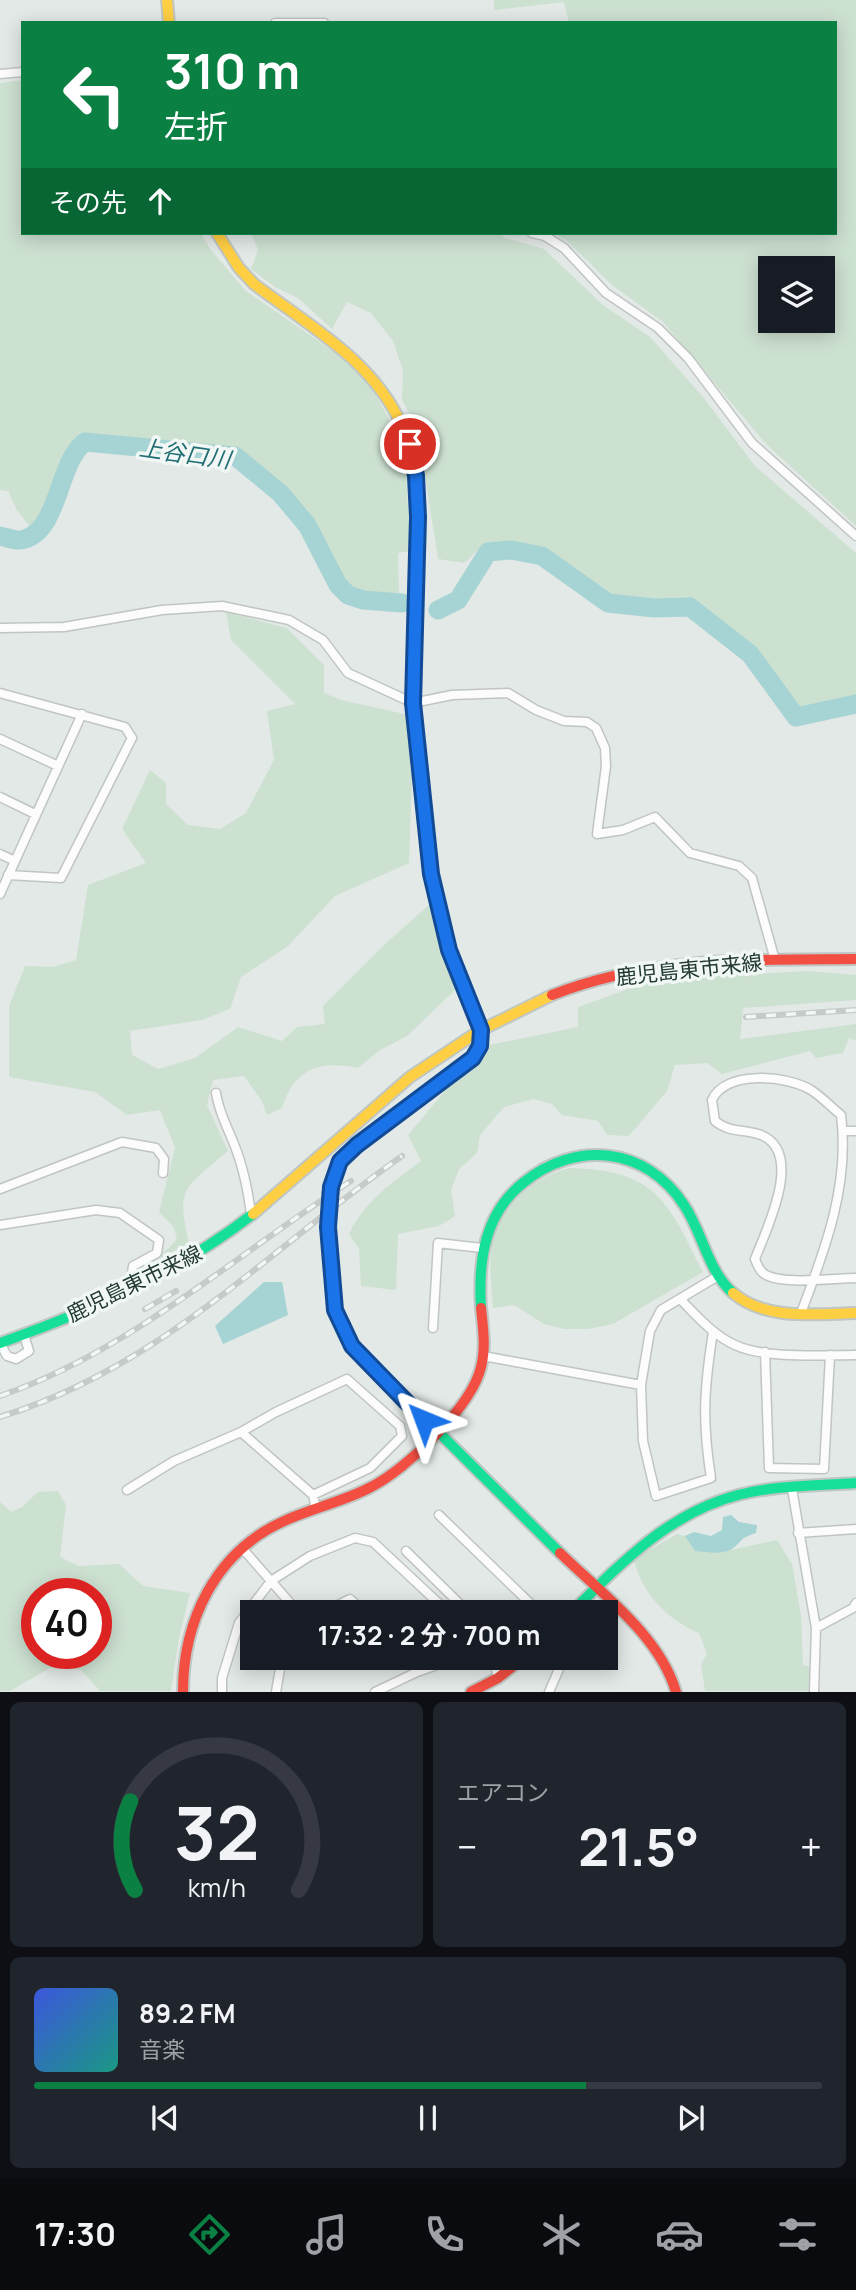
<!DOCTYPE html>
<html lang="ja">
<meta charset="utf-8">
<style>
:root{--surface:#171b24;--page:#20242c;--text:#f1f3f6;--muted:#9ea1a6;--line:#363941;--accent:#0b8043}
body{margin:0;font-family:Manrope,"Noto Sans JP",sans-serif;background:var(--page);color:var(--text);height:100vh;display:flex;flex-direction:column;font-size:26px;white-space:nowrap}
*{box-sizing:border-box;margin:0}
p{font-size:23px;color:var(--muted)}
.icon{flex:none;width:38px;height:38px;fill:none;stroke:currentColor;stroke-width:2;stroke-linecap:round;stroke-linejoin:round}
.map{position:relative;height:1692px;overflow:hidden}
.sheet{display:flex;flex-direction:column;gap:10px;padding:10px;background:#0d0f14;flex:1}
.sheet>*{flex:none}
.guide{position:absolute;left:21px;top:21px;width:816px;height:214px;border-radius:0px;box-shadow:0 4px 18px #0003;background:#0b8043;color:#fff;overflow:hidden}
.controls{position:absolute;left:758px;top:256px;display:grid;gap:14px}
.controls a{display:grid;place-items:center;width:77px;height:77px;border-radius:0px;background:var(--surface);box-shadow:0 4px 18px #0003;font-size:35px}
.speed{position:absolute;left:21px;top:1578px;display:flex;gap:14px;font-size:35px;font-weight:700;text-align:center}
.speed>*{display:grid;place-content:center;width:91px;height:91px;border-radius:50%;background:var(--surface);box-shadow:0 4px 18px #0003;line-height:1}
.speed .limit{border:10px solid #d22;background:#fff;color:#111}
.pin{position:absolute;display:grid;place-items:center;width:60px;height:60px;color:#fff;margin:-30px;border:4px solid #fff;border-radius:50%;box-shadow:0 2px 7px #0007}
.me{position:absolute;width:77px;margin:-38px;rotate:316deg;stroke-linejoin:round;filter:drop-shadow(0 0 5px #0008)}
.turn{display:flex;align-items:center;gap:24px;height:147px;padding:0 28px;font-size:32px}
.turn .icon{width:91px;height:91px;stroke-width:2.5}
.turn b{display:block;font-size:49px;line-height:60px}
.then{display:flex;align-items:center;height:66px;padding:0 28px;background:#0003;gap:14px;font-size:26px}
.big{font-size:52px;font-weight:700;line-height:1.1}
.sheet .widget{flex:1;display:flex;flex-direction:column;justify-content:center;gap:10px;min-width:0;padding:0 24px;border-radius:10px;background:var(--page)}
.sheet .dial{align-items:center;gap:0}
.dial svg{height:182px;overflow:visible;fill:none;stroke:var(--line);stroke-width:7;stroke-linecap:round;text-anchor:middle}
.dial text{fill:var(--text);stroke:none}
.song{display:flex;align-items:center;gap:21px}
.cover{width:84px;height:84px;border-radius:10px;background:linear-gradient(135deg,hsl(230 70% 55%),hsl(170 70% 35%))}
.played{height:7px;border-radius:4px;background:linear-gradient(90deg,var(--accent) 70%,var(--line) 70%)}
.keys{display:flex;justify-content:space-around;direction:ltr}
.heat{display:flex;justify-content:space-between;align-items:center;font-size:38px;direction:ltr}
.sheet .tiles{flex:1;display:grid;gap:10px;grid-template-columns:1fr 1fr}
.widget:last-child{grid-column:span 2}
.trip{position:absolute;left:240px;top:1600px;width:378px;height:70px;border-radius:0px;background:var(--surface);box-shadow:0 4px 18px #0003;font-weight:700;line-height:70px;text-align:center}
.menu{display:flex;height:112px;justify-content:space-around;align-items:center;background:#090b0e;color:var(--muted)}
.menu .icon{width:49px;height:49px}
.menu .on{color:var(--accent)}
.menu b{font-size:32px;color:var(--text)}
.map>svg:first-child{display:block}
.green{fill:#cde1d1;fill-rule:evenodd}
.water{fill:#a6d3d4}
.lines{fill:none;stroke-linecap:round;stroke-linejoin:round}
.river{stroke:#a6d3d4;stroke-width:19}
.street-casing{stroke:#c0c5c3;stroke-width:11}
.fast-casing{stroke:#bfc6c3;stroke-width:14}
.slow-casing{stroke:#bfc6c3;stroke-width:14}
.jam-casing{stroke:#bfc6c3;stroke-width:14}
.street{stroke:#fbfcfb;stroke-width:8}
.fast{stroke:#16e098;stroke-width:10}
.slow{stroke:#ffcf43;stroke-width:10}
.jam{stroke:#f24e42;stroke-width:10}
.rail-casing{stroke:#c6cac8;stroke-width:6}
.rail{stroke:#f1f7f4;stroke-width:3.5;stroke-dasharray:10;stroke-linecap:butt}
.fast-bridge-casing{stroke:#bfc6c3;stroke-width:14;stroke-linecap:butt}
.fast-bridge{stroke:#16e098;stroke-width:10}
.route-casing{stroke:#114b97;stroke-width:18}
.route{stroke:#1a73e8;stroke-width:12}
.labels{text-anchor:middle;dominant-baseline:central;stroke-width:7;stroke-linejoin:round;paint-order:stroke}
.street-label{font-size:21px;fill:#223a31;stroke:#f1f7f4}
.water-label{font-size:23px;font-style:italic;fill:#206e73;stroke:#f1f7f4}
</style>
<div class="map">
<svg width="856" height="1692" viewBox="0 0 856 1692">
<rect width="100%" height="100%" fill="#e3e9e6"/>
<path class="green" d="M 494,0 L 856,0 L 856,526 L 767,445 L 663,322 L 612,285 L 566,240 L 553,233 L 835,233 L 835,23 L 569,23 L 564,2 L 494,10 ZM 770,268 L 822,268 L 822,320 L 770,320 Z
M 23,80 L 23,233 L 201,233 L 210,249 L 246,291 L 346,360 L 372,388 L 396,431 L 406,467 L 410,551 L 398,553 L 399,597 L 352,592 L 339,580 L 311,524 L 288,492 L 252,459 L 228,448 L 91,435 C 46,450 61,499 31,528 L 17,510 L 8,491 L 0,490 L 0,83 Z
M 251,233 L 500,233 L 505,238 L 544,249 L 603,305 L 650,337 L 703,397 L 755,466 L 856,553 L 856,697 L 801,709 L 755,650 L 691,600 L 612,597 L 548,553 L 516,543 L 479,549 L 464,563 L 438,559 L 418,430 L 402,400 L 403,370 L 393,341 L 371,313 L 347,302 L 332,329 L 298,298 L 275,287 L 251,269 L 258,250 Z
M 226,612 L 287,628 L 324,665 L 324,693 L 341,700 L 414,716 L 409,863 L 335,896 L 288,946 L 241,977 L 230,1009 L 202,1020 L 130,1031 L 132,1055 L 158,1069 L 195,1058 L 238,1027 L 282,1041 L 297,1027 L 325,1024 L 323,1006 L 385,944 L 430,904 L 455,990 L 407,1036 L 380,1050 L 358,1068 C 319,1060 294,1069 282,1108 L 267,1115 L 262,1101 L 244,1076 L 213,1080 L 207,1105 L 228,1151 C 186,1188 175,1185 189,1243 L 149,1265 C 156,1254 170,1251 177,1238 L 173,1226 L 159,1212 L 175,1148 L 160,1110 L 127,1115 L 95,1092 L 9,1077 L 9,1006 L 25,966 L 53,967 L 76,960 L 88,885 L 146,863 L 122,829 L 150,770 L 166,783 L 166,804 L 188,825 L 220,829 L 246,813 L 274,760 L 267,711 L 295,704 L 231,640 Z
M 808,971 L 856,975 L 856,1000 L 743,1008 L 740,1039 L 856,1024 L 856,1041 L 849,1038 L 843,1053 L 816,1058 L 810,1051 L 722,1074 L 707,1063 L 675,1065 L 667,1091 L 629,1136 L 607,1135 L 598,1121 L 562,1115 L 552,1104 L 533,1099 L 504,1107 L 480,1135 L 477,1153 L 459,1169 L 451,1190 L 455,1216 L 439,1226 L 398,1234 L 396,1290 L 361,1286 L 359,1249 L 349,1234 C 365,1200 392,1183 421,1161 L 408,1135 L 454,1080 L 482,1060 L 489,1045 L 578,1027 L 578,1007 L 656,979 Z
M 569,1168 C 657,1170 667,1201 703,1272 L 613,1324 L 588,1329 L 564,1329 L 544,1324 L 514,1305 L 493,1308 C 492,1290 489,1270 491,1252 C 496,1211 530,1178 569,1168 Z
M 58,1491 L 66,1505 L 60,1557 L 79,1566 L 119,1564 L 143,1586 L 190,1593 L 179,1638 L 171,1691 L 100,1691 L 81,1670 L 50,1668 L 10,1691 L 0,1691 L 0,1502 L 11,1512 L 22,1507 L 38,1492 ZM 37,1594 L 96,1594 L 96,1654 L 37,1654 Z
M 677,1534 L 685,1536 L 696,1551 L 722,1552 L 777,1540 L 792,1564 L 801,1615 L 803,1665 L 813,1667 L 810,1691 L 705,1691 L 701,1664 L 707,1654 L 699,1633 C 669,1621 640,1592 634,1559 Z"/>
<path class="water" d="M 264,1282 L 282,1282 L 288,1315 L 223,1344 L 215,1326 Z
M 731,1515 L 739,1522 L 757,1525 L 756,1533 C 738,1539 744,1540 732,1549 C 723,1555 706,1552 695,1551 L 685,1536 L 694,1532 L 711,1536 L 722,1530 L 723,1517 Z"/>
<g class="lines">
<path class="river" d="M 0,536 C 6,537 15,541 21,540 C 60,533 57,462 85,442 L 235,456 L 280,493 L 307,525 L 338,585 L 348,595 L 363,600 L 402,603
M 438,610 L 458,600 L 488,552 L 511,550 L 542,556 L 608,603 L 654,608 L 690,607 L 750,654 L 796,717 L 856,704"/>
<defs>
<path id="street" d="M 275,23 L 324,23
M 0,74 L 23,72
M 532,233 L 545,236 L 564,248 L 606,293 L 658,328 L 688,358 L 752,443 L 856,536
M 0,628 L 64,627 L 162,610 L 222,606 L 289,620 L 323,640 L 348,673 L 413,703 L 452,695 L 508,693 L 536,710 L 564,721 L 587,722 L 596,728 L 605,748 L 606,766 L 597,834 L 623,830 L 655,817 L 690,853 L 739,866 L 752,878 L 775,960
M 0,693 L 125,727 L 132,738 L 61,878 L 8,875
M 0,739 L 58,766
M 0,797 L 35,814
M 0,854 L 15,861
M 0,894 L 82,714
M 216,1093 C 219,1113 227,1126 234,1144 C 243,1166 248,1191 251,1214
M 843,1131 L 856,1131
M 0,1189 L 122,1142 L 156,1148 L 164,1159 L 163,1173
M 0,1225 L 96,1210 L 120,1213 L 159,1240 L 157,1253 L 133,1266 L 131,1280 L 135,1286
M 680,1299 C 697,1316 713,1335 735,1345 C 765,1359 823,1355 856,1355
M 801,1313 C 825,1250 850,1184 841,1115 C 831,1107 822,1097 811,1090 C 787,1075 725,1070 712,1100 L 715,1121 C 729,1133 745,1129 761,1135 C 805,1153 766,1230 755,1259 C 757,1264 759,1270 763,1273 C 779,1286 834,1278 856,1278
M 433,1328 L 438,1243 L 482,1248
M 0,1343 L 7,1356 L 16,1359 L 29,1351 L 24,1335
M 765,1352 L 769,1468 L 824,1469 L 830,1355
M 483,1356 L 641,1385 L 650,1331 L 661,1310 L 718,1276
M 641,1385 L 643,1441 L 656,1496 L 711,1478 C 702,1421 704,1389 713,1332
M 241,1432 L 313,1495 L 316,1509
M 792,1489 L 816,1628 L 814,1692
M 127,1490 L 174,1461 L 241,1432 L 276,1412 L 347,1379 L 400,1426 L 402,1436 L 370,1468 L 313,1495
M 439,1515 L 539,1612
M 798,1533 L 856,1529
M 242,1548 L 298,1612
M 406,1551 L 468,1612
M 324,1612 L 350,1599 L 364,1612
M 816,1628 L 853,1608 L 856,1603
M 410,1657 L 417,1672
M 493,1657 L 498,1678
M 222,1692 L 222,1678 L 239,1623 L 271,1581 L 310,1556 L 355,1538 L 373,1542 L 448,1612
M 276,1692 L 282,1657
M 375,1692 L 417,1672 L 460,1657
M 549,1692 L 559,1669 L 556,1657"/>
<path id="fast" d="M 402,426 L 414,458 L 418,517 L 413,703 L 431,874 L 449,950 L 476,1017
M 328,1227 L 335,1310 L 352,1346 L 560,1553
M 481,1308 C 478,1262 484,1214 523,1183 C 575,1140 646,1146 684,1205 C 703,1233 707,1270 733,1293
M 0,1343 C 90,1311 177,1273 253,1214
M 572,1612 C 621,1563 669,1513 738,1495 C 776,1485 817,1486 856,1483"/>
<path id="slow" d="M 167,0 L 169,23
M 217,233 L 239,268 L 254,284 C 308,325 374,361 402,426
M 253,1214 L 410,1077 L 479,1031 L 552,995
M 733,1293 C 766,1321 816,1314 856,1313"/>
<path id="jam" d="M 552,995 C 650,956 753,960 856,959
M 335,1171 L 357,1145 L 473,1058 C 482,1043 482,1033 476,1017
M 560,1553 C 601,1593 660,1636 676,1692
M 183,1692 C 183,1621 215,1553 282,1522 C 311,1508 343,1502 371,1487 C 407,1469 472,1406 481,1367 C 486,1348 483,1327 481,1308
M 471,1692 L 498,1678 L 525,1657"/>
</defs>
<use href="#street" class="street-casing"/>
<use href="#fast" class="fast-casing"/>
<use href="#slow" class="slow-casing"/>
<use href="#jam" class="jam-casing"/>
<use href="#street" class="street"/>
<use href="#fast" class="fast"/>
<use href="#slow" class="slow"/>
<use href="#jam" class="jam"/>
<defs>
<path id="rail" d="M 746,1017 L 856,1010
M 145,1309 L 176,1291
M 0,1396 C 131,1351 236,1254 351,1181
M 0,1417 C 163,1366 267,1251 402,1156"/>
</defs>
<use href="#rail" class="rail-casing"/>
<use href="#rail" class="rail"/>
<defs>
<path id="fast-bridge" d="M 328,1227 L 335,1171"/>
</defs>
<use href="#fast-bridge" class="fast-bridge-casing"/>
<use href="#fast-bridge" class="fast-bridge"/>
</g>
<g class="lines">
<defs>
<path id="route" d="M 410,444 L 416,476 L 418,517 L 413,703 L 431,874 L 449,950 L 481,1030 L 480,1046 L 473,1058 L 357,1145 L 340,1161 L 331,1187 L 328,1227 L 335,1310 L 352,1346 L 424,1420"/>
</defs>
<use href="#route" class="route-casing"/>
<use href="#route" class="route"/>
</g>
<g class="labels">
<g class="street-label">
<text transform="translate(689 969) rotate(-6)">鹿児島東市来線</text>
<text transform="translate(134 1283) rotate(-26)">鹿児島東市来線</text>
</g>
<g class="water-label">
<text transform="translate(185 453) rotate(8)">上谷口川</text>
</g>
</g>
</svg>
<div class="controls">
<a><svg class="icon" aria-label="layers" viewBox="0 0 24 24"><path d="M12 4l9 5-9 5-9-5zM3 14l9 5 9-5"/></svg></a>
</div>
<div class="speed"><div class="limit">40</div></div>
<div class="pin" style="left:410px;top:444px;background:#d93025"><svg class="icon" aria-label="arrive" viewBox="0 0 24 24"><path d="M6 21V4h12l-3 4 3 4H6"/></svg></div>
<svg class="me" style="left:424px;top:1420px" viewBox="-20 -20 40 40"><path d="M0-17L14 15 0 8-14 15z" fill="#1a73e8" stroke="#fff" stroke-width="4"/></svg>
<div class="trip">17:32 · 2 分 · 700 m</div>
<div class="guide">
<div class="turn"><svg class="icon" aria-label="left" viewBox="0 0 24 24"><path d="M17 20v-9H6M10 6l-5 5 5 5"/></svg><div><b>310 m</b>左折</div></div>
<div class="then">その先<svg class="icon" aria-label="ahead" viewBox="0 0 24 24"><path d="M12 20V5M6 11l6-6 6 6"/></svg></div>
</div>
</div>
<section class="sheet">
<div class="tiles">
<div class="widget dial"><svg viewBox="0 0 100 80">
<path d="M14 69A42 42 0 1 1 86 69"/>
<path d="M14 69A42 42 0 0 1 12 30" stroke="#0b8043"/>
<text x="50" y="56" font-size="32" font-weight="700">32</text>
<text x="50" y="72" font-size="11">km/h</text>
</svg></div>
<div class="widget"><p>エアコン</p>
<div class="heat"><a>−</a><b class="big">21.5°</b><a>+</a></div>
</div>
<div class="widget">
<div class="song"><i class="cover"></i><div><b>89.2 FM</b><p>音楽</p></div></div>
<div class="played"></div>
<div class="keys"><svg class="icon" aria-label="previous" viewBox="0 0 24 24"><path d="M18 5L8 12l10 7zM5 5v14"/></svg><svg class="icon" aria-label="pause" viewBox="0 0 24 24"><path d="M8 5v14M16 5v14"/></svg><svg class="icon" aria-label="next" viewBox="0 0 24 24"><path d="M6 5l10 7-10 7zM19 5v14"/></svg></div>
</div>
</div>
</section>
<nav class="menu">
<b>17:30</b>
<svg class="icon on" aria-label="directions" viewBox="0 0 24 24"><path d="M12 3l9 9-9 9-9-9zM9 14v-3h6M13 9l2 2-2 2"/></svg>
<svg class="icon" aria-label="music" viewBox="0 0 24 24"><path d="M9 18V5l10-2v13"/><circle cx="6" cy="18" r="3"/><circle cx="16" cy="16" r="3"/></svg>
<svg class="icon" aria-label="phone" viewBox="0 0 24 24"><path d="M5 4h4l2 5-3 2q2 4 5 5l2-3 5 2v4C11 20 4 13 5 4z"/></svg>
<svg class="icon" aria-label="climate" viewBox="0 0 24 24"><path d="M12 3v18M4 7l16 10M4 17L20 7"/></svg>
<svg class="icon" aria-label="car" viewBox="0 0 24 24"><path d="M5 17H2v-5l4-1 3-4h7l3 4 3 1v5h-3M9 17h6M6 11h13"/><circle cx="7" cy="17" r="2"/><circle cx="17" cy="17" r="2"/></svg>
<svg class="icon" aria-label="filters" viewBox="0 0 24 24"><path d="M4 7h16M4 17h16"/><circle cx="9" cy="7" r="2"/><circle cx="15" cy="17" r="2"/></svg>
</nav>
